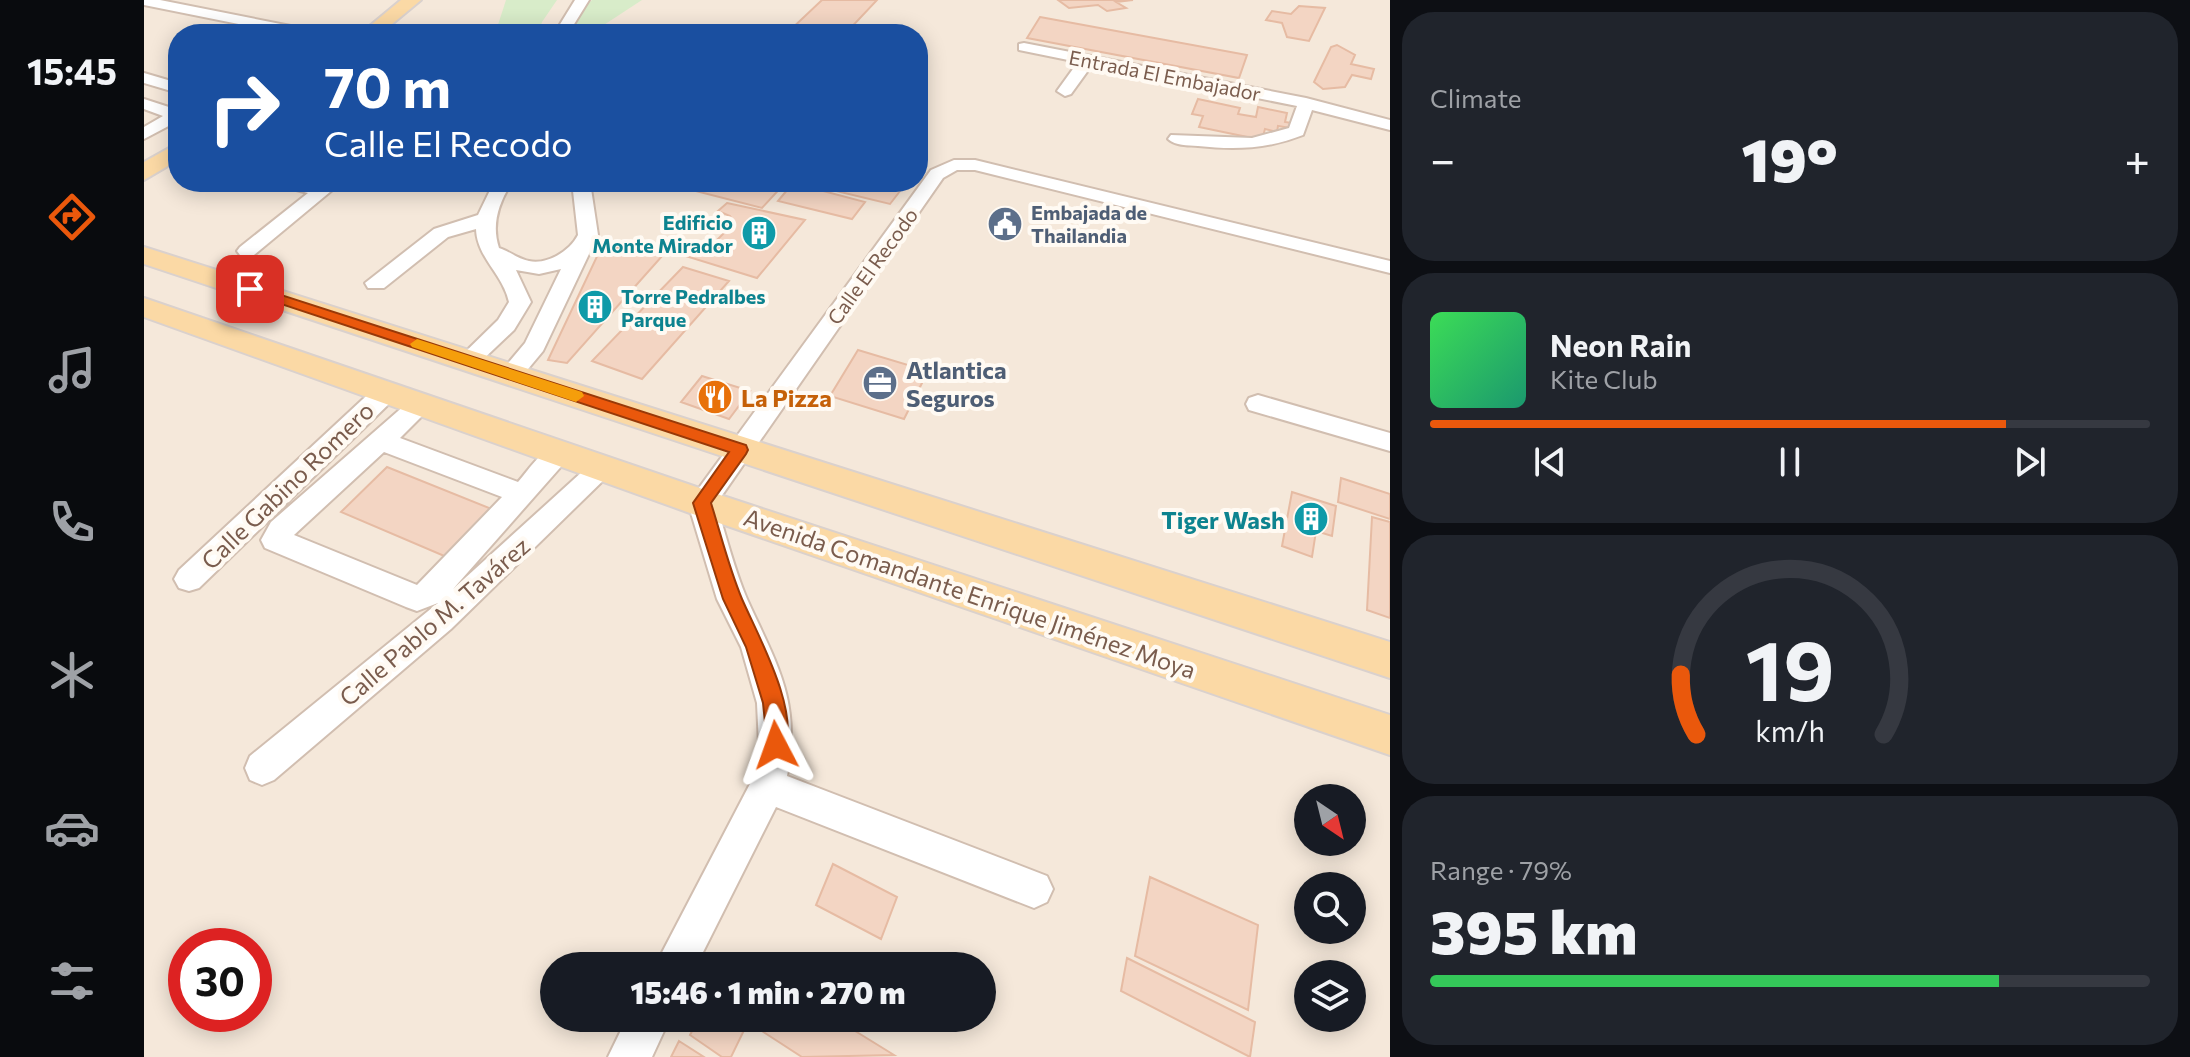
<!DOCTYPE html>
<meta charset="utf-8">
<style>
:root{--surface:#171b24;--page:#20242c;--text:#f1f3f6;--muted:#9ea1a6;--line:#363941;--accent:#ea580c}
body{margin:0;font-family:Commissioner,sans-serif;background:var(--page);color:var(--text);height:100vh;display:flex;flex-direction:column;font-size:30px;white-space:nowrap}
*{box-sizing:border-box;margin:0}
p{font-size:26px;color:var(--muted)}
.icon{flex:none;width:44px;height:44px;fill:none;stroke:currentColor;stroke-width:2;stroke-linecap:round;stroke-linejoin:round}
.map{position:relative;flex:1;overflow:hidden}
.details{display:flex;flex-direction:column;gap:12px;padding:12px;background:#0d0f14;width:800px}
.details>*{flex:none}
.guide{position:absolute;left:24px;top:24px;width:760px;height:168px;border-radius:32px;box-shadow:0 4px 20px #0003;background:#1a4fa0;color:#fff;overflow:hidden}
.needle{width:52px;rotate:145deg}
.buttons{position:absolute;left:1150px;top:784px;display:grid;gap:16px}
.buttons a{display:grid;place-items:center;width:72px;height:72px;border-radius:50%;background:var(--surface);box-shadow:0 4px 20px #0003;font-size:40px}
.speed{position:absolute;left:24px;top:928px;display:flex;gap:16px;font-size:40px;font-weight:700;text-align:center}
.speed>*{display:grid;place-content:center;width:104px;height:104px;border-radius:50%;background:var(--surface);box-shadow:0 4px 20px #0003;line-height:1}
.speed .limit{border:12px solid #d22;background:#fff;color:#111}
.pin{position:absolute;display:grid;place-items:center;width:68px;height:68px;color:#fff;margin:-34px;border-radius:16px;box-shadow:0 4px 12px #0006}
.me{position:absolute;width:88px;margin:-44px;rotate:356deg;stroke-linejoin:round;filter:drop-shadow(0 0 6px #0008)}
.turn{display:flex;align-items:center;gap:28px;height:168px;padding:0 24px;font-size:36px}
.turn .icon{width:104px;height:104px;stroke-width:2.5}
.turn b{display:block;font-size:56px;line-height:68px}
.big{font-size:60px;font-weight:800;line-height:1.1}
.details .tile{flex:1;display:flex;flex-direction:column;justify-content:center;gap:12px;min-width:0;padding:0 28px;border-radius:32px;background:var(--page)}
.details .dial{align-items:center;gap:0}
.dial svg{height:208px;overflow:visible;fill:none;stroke:var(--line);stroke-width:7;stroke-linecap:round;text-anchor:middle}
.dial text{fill:var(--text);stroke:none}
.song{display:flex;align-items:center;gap:24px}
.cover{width:96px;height:96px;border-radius:12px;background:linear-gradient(135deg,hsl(130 70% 55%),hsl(160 70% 35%))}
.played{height:8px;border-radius:4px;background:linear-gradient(90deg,var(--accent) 80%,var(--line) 80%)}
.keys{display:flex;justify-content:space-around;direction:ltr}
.heat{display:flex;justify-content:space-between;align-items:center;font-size:44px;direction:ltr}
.charge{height:12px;border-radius:6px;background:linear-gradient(90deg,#34c759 79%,var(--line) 0)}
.trip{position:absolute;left:396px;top:952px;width:456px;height:80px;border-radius:40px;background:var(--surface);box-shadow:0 4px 20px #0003;font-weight:800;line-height:80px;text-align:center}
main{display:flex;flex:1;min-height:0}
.dock{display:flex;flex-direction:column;width:144px;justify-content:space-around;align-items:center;background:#090b0e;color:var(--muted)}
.dock .icon{width:56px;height:56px}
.dock .active{color:var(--accent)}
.dock b{font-size:36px;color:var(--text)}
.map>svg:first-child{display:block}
.residential{fill:#f5e8da;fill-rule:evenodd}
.green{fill:#d8ecc9}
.building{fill:#f3d5c3;stroke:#e6bba3;stroke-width:2}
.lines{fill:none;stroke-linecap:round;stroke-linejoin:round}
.minor-casing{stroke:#d1beb0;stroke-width:4}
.major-casing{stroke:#dad1cd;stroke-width:4}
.minor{fill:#fff;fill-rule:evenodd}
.major{fill:#fbd9a5;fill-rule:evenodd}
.route{fill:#ea580c;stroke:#983908;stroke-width:2}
.slow{fill:#f59e0b}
.labels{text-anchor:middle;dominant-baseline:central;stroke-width:8;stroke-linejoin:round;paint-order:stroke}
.far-street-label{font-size:20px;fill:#7a5c4d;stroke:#fffaf3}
.far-service-label{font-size:20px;font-weight:bold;fill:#4e5e75;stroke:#fffaf3;text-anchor:start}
.far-culture-label{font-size:20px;font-weight:bold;fill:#0d838f;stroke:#fffaf3;text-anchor:end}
.service-label{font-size:24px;font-weight:bold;fill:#4e5e75;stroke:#fffaf3;text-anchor:start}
.food-label{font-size:24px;font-weight:bold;fill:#c56008;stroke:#fffaf3;text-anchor:start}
.street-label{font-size:24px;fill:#7a5c4d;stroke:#fffaf3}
.culture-label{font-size:24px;font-weight:bold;fill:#0d838f;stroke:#fffaf3;text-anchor:end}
</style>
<main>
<nav class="dock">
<b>15:45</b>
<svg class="icon active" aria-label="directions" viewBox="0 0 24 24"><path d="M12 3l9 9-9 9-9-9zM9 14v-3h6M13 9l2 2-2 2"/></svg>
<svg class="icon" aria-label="music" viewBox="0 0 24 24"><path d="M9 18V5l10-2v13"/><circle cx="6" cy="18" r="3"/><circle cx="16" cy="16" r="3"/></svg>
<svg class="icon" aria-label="phone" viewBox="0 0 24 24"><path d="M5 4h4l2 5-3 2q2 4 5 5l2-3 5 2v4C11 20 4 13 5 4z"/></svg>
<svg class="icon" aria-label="climate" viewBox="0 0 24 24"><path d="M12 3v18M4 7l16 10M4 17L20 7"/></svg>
<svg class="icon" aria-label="car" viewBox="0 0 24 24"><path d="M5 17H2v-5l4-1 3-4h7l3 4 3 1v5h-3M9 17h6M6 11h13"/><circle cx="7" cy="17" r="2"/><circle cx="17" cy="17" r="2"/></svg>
<svg class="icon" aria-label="filters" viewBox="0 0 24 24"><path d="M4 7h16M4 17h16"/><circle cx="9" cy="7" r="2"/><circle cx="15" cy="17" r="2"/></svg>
</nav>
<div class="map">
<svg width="1246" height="1057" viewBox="0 0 1246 1057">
<rect width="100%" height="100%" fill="#fdf6ec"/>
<path class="residential" d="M 0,0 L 1246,0 L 1246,1057 L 0,1057 ZM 34,34 L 774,34 L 774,182 L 34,182 ZM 1164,798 L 1208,798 L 1208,842 L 1164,842 ZM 1164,886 L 1208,886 L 1208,930 L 1164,930 ZM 42,946 L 110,946 L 110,1014 L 42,1014 ZM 410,966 L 838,966 L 838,1018 L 410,1018 ZM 1164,974 L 1208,974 L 1208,1018 L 1164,1018 Z"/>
<path class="green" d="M 362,0 L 413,0 L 398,22 L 394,34 L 351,34 Z
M 448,0 L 498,0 L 446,34 L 426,34 L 436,12 Z"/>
<path class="building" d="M 678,0 L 733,0 L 701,34 L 642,34 Z
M 914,0 L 989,0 L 972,2 L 982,8 L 963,11 L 954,5 L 925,8 Z
M 1155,6 L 1181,8 L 1165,41 L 1143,37 L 1138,23 L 1122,20 L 1128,11 L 1147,14 Z
M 896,17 L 1103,55 L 1095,78 L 883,38 Z
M 1193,45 L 1211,55 L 1207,64 L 1230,69 L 1227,79 L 1208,75 L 1201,87 L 1179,89 L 1170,82 L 1187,47 Z
M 1054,99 L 1096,108 L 1094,114 L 1112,117 L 1114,107 L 1143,113 L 1141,122 L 1148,123 L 1146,128 L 1134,126 L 1133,132 L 1121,129 L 1118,140 L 1055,127 L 1059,116 L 1048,114 Z
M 552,182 L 642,182 L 618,208 L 544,189 Z
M 655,182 L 763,182 L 746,204 Z
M 649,183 L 721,202 L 708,219 L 634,201 Z
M 583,203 L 661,220 L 613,278 L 532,253 L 542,243 L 571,242 L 590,223 L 586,216 L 574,211 Z
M 502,246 L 519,255 L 423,363 L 404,360 L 457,248 Z
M 539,267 L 585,281 L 498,379 L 448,361 Z
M 714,350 L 784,371 L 760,419 L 686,396 Z
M 558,376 L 606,391 L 585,419 L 537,402 Z
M 243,467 L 355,512 L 312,561 L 197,512 Z
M 1197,478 L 1246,494 L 1246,519 L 1194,502 Z
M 1148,492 L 1192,506 L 1188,536 L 1172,531 L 1168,557 L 1138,546 Z
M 1228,517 L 1246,522 L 1246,618 L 1223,610 Z
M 689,864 L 753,897 L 737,939 L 672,905 Z
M 1006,877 L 1114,925 L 1104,1010 L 991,956 Z
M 983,958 L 1111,1022 L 1106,1057 L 977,991 Z
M 555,1018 L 690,1018 L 750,1055 L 658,1057 L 604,1022 L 587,1057 L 578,1057 L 546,1035 Z
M 535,1041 L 560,1057 L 527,1057 Z"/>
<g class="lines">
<defs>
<path id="minor" d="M 0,0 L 16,0 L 167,30 L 174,34 L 145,34 L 0,5 Z
M 431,0 L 445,0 L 424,34 L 410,34 Z
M 880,43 L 1162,98 L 1246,120 L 1246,130 L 1168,110 L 1159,135 C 1124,149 1091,150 1054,146 C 1043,145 1032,146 1024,139 L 1027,135 L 1108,138 L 1145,128 L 1153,106 L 948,65 L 927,94 L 921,96 L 913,91 L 934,62 L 875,50 L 875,44 Z
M 0,73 L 34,83 L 34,93 L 0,83 Z
M 0,99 L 34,110 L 34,121 L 0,139 L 0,127 L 19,116 L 0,109 Z
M 810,160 L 831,160 L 1246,261 L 1246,273 L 831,170 L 813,170 L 799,178 L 572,504 C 582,535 590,569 603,599 C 633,665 657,700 643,776 L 903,876 L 909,889 L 903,902 L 890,908 L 632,807 L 552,966 L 511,966 L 607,782 L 615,745 L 613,703 L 597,647 L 573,599 L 544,503 L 787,170 Z
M 135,182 L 198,182 L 110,255 L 96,255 L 93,251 L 96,247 L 164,193 L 137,186 Z
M 350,182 L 368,182 C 355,202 347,224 355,248 C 365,251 374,259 385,261 C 403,265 426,251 434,235 L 428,182 L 446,182 L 454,235 L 399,351 L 374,381 L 358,381 L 354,375 L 381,343 L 417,269 L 395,274 L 372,270 L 387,302 L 370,330 L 332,366 L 316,366 L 312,361 L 354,320 L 365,302 C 359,274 333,258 332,229 L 304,237 L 240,288 L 224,288 L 221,283 L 290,229 L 334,215 Z
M 242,384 L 251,386 L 254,392 L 251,398 L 55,588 L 45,591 L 35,588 L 30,579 L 35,570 L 233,386 Z
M 278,395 L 287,398 L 290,404 L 256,438 L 374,482 C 387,467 403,440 425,446 L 429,453 L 309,589 L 450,461 L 459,458 L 468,461 L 472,468 L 307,629 L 130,780 L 118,785 L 106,780 L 101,768 L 106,756 L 294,603 L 273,611 L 262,607 L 121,548 L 117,540 L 127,522 L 269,398 ZM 240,452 L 358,497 L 273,585 L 150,535 Z
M 1114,395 L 1246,433 L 1246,451 L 1105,410 L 1102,404 L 1105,398 Z
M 483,1018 L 526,1018 L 508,1057 L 464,1057 Z"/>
<path id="major" d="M 257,0 L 277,0 L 236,34 L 216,34 Z
M 34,143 L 34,160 L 0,180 L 0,162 Z
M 0,247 L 1246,642 L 1246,678 L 0,264 Z
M 0,298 L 570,493 L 1246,715 L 1246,755 L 546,513 L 0,317 Z"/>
</defs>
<use href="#minor" class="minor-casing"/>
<use href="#major" class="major-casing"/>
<use href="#minor" class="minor"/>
<use href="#major" class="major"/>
</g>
<path class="route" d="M 106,285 L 602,445 L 604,450 L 602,454 L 567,503 C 577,535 585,568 598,599 C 614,636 657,712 640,752 L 632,756 L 624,752 L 619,703 L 602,647 L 579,599 L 549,503 L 585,452 L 101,292 L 99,289 Z"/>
<path class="slow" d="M 273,339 L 438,392 L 440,396 L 432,402 L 268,347 L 266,344 Z"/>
<defs>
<symbol id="civic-disc" viewBox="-11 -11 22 22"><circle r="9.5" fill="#5c6f8a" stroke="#fffaf3"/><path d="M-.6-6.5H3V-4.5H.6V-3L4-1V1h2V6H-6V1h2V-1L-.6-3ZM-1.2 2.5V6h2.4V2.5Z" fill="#fff"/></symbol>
<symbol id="building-disc" viewBox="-11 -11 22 22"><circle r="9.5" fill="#0f9aa8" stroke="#fffaf3"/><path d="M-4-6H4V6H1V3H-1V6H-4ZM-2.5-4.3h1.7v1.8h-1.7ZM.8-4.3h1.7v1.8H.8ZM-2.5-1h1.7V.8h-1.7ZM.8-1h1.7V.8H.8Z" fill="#fff"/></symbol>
<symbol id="office-disc" viewBox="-11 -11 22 22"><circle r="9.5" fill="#5c6f8a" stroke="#fffaf3"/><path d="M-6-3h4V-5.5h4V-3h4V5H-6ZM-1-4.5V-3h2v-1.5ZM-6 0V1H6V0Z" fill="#fff"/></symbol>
<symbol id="restaurant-disc" viewBox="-11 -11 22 22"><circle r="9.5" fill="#e8710a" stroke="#fffaf3"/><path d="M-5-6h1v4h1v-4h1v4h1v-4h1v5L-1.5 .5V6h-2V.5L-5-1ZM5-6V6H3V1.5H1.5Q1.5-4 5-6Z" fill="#fff"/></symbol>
</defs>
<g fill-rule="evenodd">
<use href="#civic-disc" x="841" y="204" width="40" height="40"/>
<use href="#building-disc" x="595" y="213" width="40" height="40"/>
<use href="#building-disc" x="431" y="287" width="40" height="40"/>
<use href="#office-disc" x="716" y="363" width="40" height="40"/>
<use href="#restaurant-disc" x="551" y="377" width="40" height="40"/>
<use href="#building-disc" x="1147" y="499" width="40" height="40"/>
</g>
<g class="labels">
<g class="far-street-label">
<text transform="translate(1021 75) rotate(11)">Entrada El Embajador</text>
<text transform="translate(728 266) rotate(-54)">Calle El Recodo</text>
</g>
<g class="far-service-label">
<text x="887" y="212">Embajada de<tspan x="887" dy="23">Thailandia</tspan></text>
</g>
<g class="far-culture-label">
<text x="589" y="222">Edificio<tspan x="589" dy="23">Monte Mirador</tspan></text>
<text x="477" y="296" text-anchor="start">Torre Pedralbes<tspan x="477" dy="23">Parque</tspan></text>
</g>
<g class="service-label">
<text x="762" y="369">Atlantica<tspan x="762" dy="28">Seguros</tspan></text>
</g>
<g class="food-label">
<text x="597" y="397">La Pizza</text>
</g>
<g class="street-label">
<text transform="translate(143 485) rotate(-44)">Calle Gabino Romero</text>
<text transform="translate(826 593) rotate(19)">Avenida Comandante Enrique Jiménez Moya</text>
<text transform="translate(290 621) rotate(-41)">Calle Pablo M. Tavárez</text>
</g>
<g class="culture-label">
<text x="1141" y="519">Tiger Wash</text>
</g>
</g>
</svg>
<div class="buttons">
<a><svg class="needle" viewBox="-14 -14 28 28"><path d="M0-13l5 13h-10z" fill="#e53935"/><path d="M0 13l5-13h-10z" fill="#9ea1a6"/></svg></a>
<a><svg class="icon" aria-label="search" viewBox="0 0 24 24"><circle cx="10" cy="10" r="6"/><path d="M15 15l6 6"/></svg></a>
<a><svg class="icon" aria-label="layers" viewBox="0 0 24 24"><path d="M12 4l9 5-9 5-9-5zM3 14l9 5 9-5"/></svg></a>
</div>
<div class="speed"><div class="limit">30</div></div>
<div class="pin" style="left:106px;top:289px;background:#d93025"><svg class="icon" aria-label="arrive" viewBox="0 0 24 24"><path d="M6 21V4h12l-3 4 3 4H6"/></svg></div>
<svg class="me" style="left:632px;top:745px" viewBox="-20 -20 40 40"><path d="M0-17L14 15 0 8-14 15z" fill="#ea580c" stroke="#fff" stroke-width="4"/></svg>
<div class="trip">15:46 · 1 min · 270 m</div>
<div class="guide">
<div class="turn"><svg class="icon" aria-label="right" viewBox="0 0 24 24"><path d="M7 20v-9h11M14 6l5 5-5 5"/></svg><div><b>70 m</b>Calle El Recodo</div></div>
</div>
</div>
<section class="details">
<div class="tile"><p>Climate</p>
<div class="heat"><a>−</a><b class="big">19°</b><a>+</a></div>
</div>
<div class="tile">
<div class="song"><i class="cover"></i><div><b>Neon Rain</b><p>Kite Club</p></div></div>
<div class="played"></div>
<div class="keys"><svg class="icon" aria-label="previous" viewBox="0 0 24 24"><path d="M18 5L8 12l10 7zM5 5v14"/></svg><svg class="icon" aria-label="pause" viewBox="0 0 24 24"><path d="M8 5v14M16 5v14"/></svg><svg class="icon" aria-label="next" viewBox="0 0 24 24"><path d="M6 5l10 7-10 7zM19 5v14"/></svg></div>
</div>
<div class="tile dial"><svg viewBox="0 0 100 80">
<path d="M14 69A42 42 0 1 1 86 69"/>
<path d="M14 69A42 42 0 0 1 8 46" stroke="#ea580c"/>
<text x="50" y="56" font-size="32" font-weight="700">19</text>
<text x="50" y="72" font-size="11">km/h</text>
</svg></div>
<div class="tile"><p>Range · 79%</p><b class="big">395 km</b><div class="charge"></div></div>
</section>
</main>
